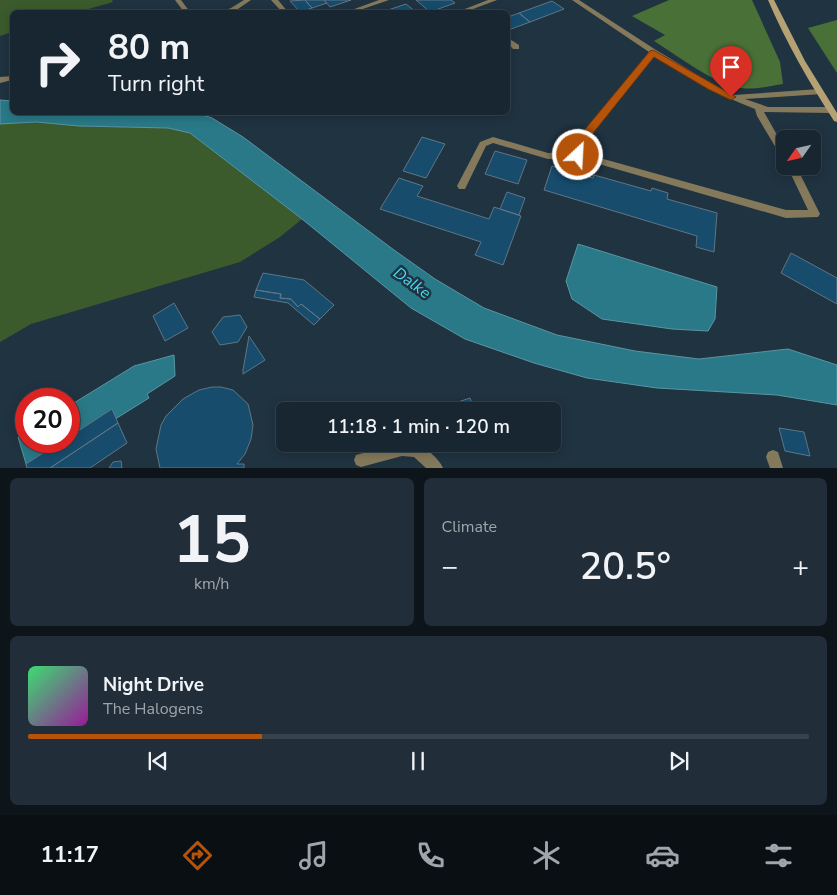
<!DOCTYPE html>
<meta charset="utf-8">
<style>
:root{--surface:#182631;--page:#212e39;--text:#f1f3f6;--muted:#9fa5ab;--line:#36434d;--accent:#b45309}
body{margin:0;font-family:"Nunito Sans",sans-serif;background:var(--page);color:var(--text);height:100vh;display:flex;flex-direction:column;font-size:19px;white-space:nowrap}
*{box-sizing:border-box;margin:0}
p{font-size:16px;color:var(--muted)}
.icon{flex:none;width:28px;height:28px;fill:none;stroke:currentColor;stroke-width:2;stroke-linecap:round;stroke-linejoin:round}
.map{position:relative;height:468px;overflow:hidden}
.panel{display:flex;flex-direction:column;gap:10px;padding:10px;background:#0d151b;flex:1}
.panel>*{flex:none}
.top-card{position:absolute;left:10px;top:10px;width:500px;height:105px;border-radius:8px;box-shadow:0 2px 12px #0003,0 0 0 1px var(--line);background:#182631;color:var(--text);overflow:hidden}
.needle{width:32px;rotate:236deg}
.controls{position:absolute;left:776px;top:130px;display:grid;gap:10px}
.controls a{display:grid;place-items:center;width:45px;height:45px;border-radius:8px;background:var(--surface);box-shadow:0 2px 12px #0003,0 0 0 1px var(--line);font-size:25px}
.speed{position:absolute;left:15px;top:388px;display:flex;gap:10px;font-size:25px;font-weight:700;text-align:center}
.speed>*{display:grid;place-content:center;width:65px;height:65px;border-radius:50%;background:var(--surface);box-shadow:0 2px 12px #0003,0 0 0 1px var(--line);line-height:1}
.speed .limit{border:8px solid #d22;background:#fff;color:#111}
.pin{position:absolute;display:grid;place-items:center;width:42px;height:42px;color:#fff;margin:-51px -21px;border-radius:50% 50% 50% 0;rotate:-45deg;box-shadow:0 0 5px #0007}
.pin .icon{rotate:45deg}
.me{position:absolute;width:55px;margin:-28px;rotate:25deg;stroke-linejoin:round;filter:drop-shadow(0 0 4px #0008)}
.turn{display:flex;align-items:center;gap:18px;height:105px;padding:0 15px;font-size:22px}
.turn .icon{width:65px;height:65px;stroke-width:2.5}
.turn b{display:block;font-size:35px;line-height:42px}
.big{font-size:38px;font-weight:600;line-height:1.1}
.panel .tile{flex:1;display:flex;flex-direction:column;justify-content:center;gap:8px;min-width:0;padding:0 18px;border-radius:8px;background:var(--page)}
.panel .dial{align-items:center;gap:0}
.dial b{font-size:65px;line-height:1}
.song{display:flex;align-items:center;gap:15px}
.cover{width:60px;height:60px;border-radius:8px;background:linear-gradient(135deg,hsl(140 70% 55%),hsl(300 70% 35%))}
.played{height:5px;border-radius:2px;background:linear-gradient(90deg,var(--accent) 30%,var(--line) 30%)}
.keys{display:flex;justify-content:space-around;direction:ltr}
.heat{display:flex;justify-content:space-between;align-items:center;font-size:28px;direction:ltr}
.panel .tiles{flex:1;display:grid;gap:10px;grid-template-columns:1fr 1fr}
.tile:last-child{grid-column:span 2}
.trip{position:absolute;left:276px;top:402px;width:285px;height:50px;border-radius:8px;background:var(--surface);box-shadow:0 2px 12px #0003,0 0 0 1px var(--line);font-weight:600;line-height:50px;text-align:center}
.menu{display:flex;height:80px;justify-content:space-around;align-items:center;background:#0a0f14;color:var(--muted)}
.menu .icon{width:35px;height:35px}
.menu .active{color:var(--accent)}
.menu b{font-size:22px;color:var(--text)}
.map>svg:first-child{display:block}
.green{fill:#3b5b2d}
.forest{fill:#497036}
.water{fill:#2a7988;stroke:#5a95a2}
.building{fill:#174c6d;stroke:#607585}
.lines{fill:none;stroke-linecap:round;stroke-linejoin:round}
.lane{fill:#85795c;fill-rule:evenodd}
.street{fill:#85795c;fill-rule:evenodd}
.secondary{fill:#b5a173;fill-rule:evenodd}
.route{fill:#b45309;stroke:#753606}
.labels{text-anchor:middle;dominant-baseline:central;stroke-width:5;stroke-linejoin:round;paint-order:stroke}
.water-label{font-size:16px;font-style:italic;fill:#45dbf6;stroke:#203341}
</style>
<div class="map">
<svg width="837" height="468" viewBox="0 0 837 468">
<rect width="100%" height="100%" fill="#203341"/>
<path class="green" d="M 0,0 L 112,0 L 113,2 L 78,12 L 12,12 L 12,32 L 0,36 Z
M 36,122 L 79,126 L 168,128 L 190,133 L 302,219 L 280,237 L 240,262 L 31,324 L 0,342 L 0,124 Z"/>
<path class="forest" d="M 669,0 L 752,0 L 780,62 L 783,84 C 770,86 755,90 741,88 C 717,86 675,54 654,41 L 665,35 L 632,16 Z
M 837,20 L 837,73 L 808,28 Z"/>
<path class="water" d="M 0,100 L 12,101 L 12,112 L 194,112 L 212,118 L 243,137 L 394,250 L 435,279 L 484,308 L 557,335 L 635,351 L 699,359 L 788,349 L 837,365 L 837,405 L 777,395 L 657,388 L 587,378 L 534,363 L 465,339 L 411,308 L 302,219 L 190,133 L 168,128 L 79,126 L 36,122 L 0,124 Z
M 578,244 L 717,287 L 715,319 L 708,331 L 672,329 L 602,319 L 572,299 L 566,281 Z
M 174,355 L 175,376 L 147,394 L 149,398 L 38,467 L 27,467 L 18,437 L 26,432 L 26,441 L 69,441 L 69,406 L 134,366 Z"/>
<path class="building" d="M 305,0 L 312,8 L 300,12 L 290,1 Z
M 305,0 L 324,0 L 327,3 L 312,8 Z
M 324,0 L 351,0 L 330,7 Z
M 416,0 L 451,0 L 455,3 L 430,12 Z
M 552,1 L 564,9 L 530,22 L 519,13 Z
M 406,4 L 416,12 L 382,12 Z
M 519,13 L 530,22 L 511,29 L 508,26 L 508,17 Z
M 422,137 L 445,144 L 426,178 L 403,171 Z
M 495,151 L 527,160 L 518,184 L 485,174 Z
M 552,166 L 593,178 L 594,175 L 651,191 L 652,188 L 668,193 L 667,199 L 717,213 L 714,252 L 696,247 L 697,236 L 544,190 Z
M 399,178 L 423,186 L 417,196 L 489,219 L 494,207 L 521,216 L 503,265 L 475,255 L 481,242 L 380,209 Z
M 507,192 L 525,198 L 519,215 L 500,209 Z
M 791,253 L 837,278 L 837,304 L 781,273 Z
M 263,273 L 304,280 L 334,305 L 320,319 L 301,304 L 298,307 L 291,299 L 280,298 L 281,294 L 256,290 Z
M 256,290 L 281,294 L 280,298 L 291,299 L 298,307 L 301,304 L 320,319 L 314,325 L 288,303 L 254,297 Z
M 174,303 L 188,328 L 165,341 L 153,316 Z
M 240,315 L 247,327 L 238,342 L 220,345 L 212,332 L 223,317 Z
M 249,336 L 265,360 L 243,374 L 243,370 Z
M 212,387 L 221,387 L 233,390 L 248,404 L 253,425 L 251,439 L 245,454 L 237,464 L 244,464 L 244,468 L 160,468 L 156,449 L 161,425 L 166,416 L 183,399 L 199,390 Z
M 470,398 L 475,411 L 455,411 L 452,404 Z
M 112,409 L 118,423 L 50,468 L 27,468 L 26,464 L 62,441 L 69,441 L 69,437 Z
M 118,423 L 127,443 L 90,468 L 50,468 Z
M 779,428 L 804,432 L 810,456 L 785,451 Z
M 121,461 L 122,468 L 109,468 L 113,462 Z"/>
<g class="lines">
<path class="lane" d="M 175,0 L 181,0 L 190,12 L 184,12 Z
M 244,0 L 251,0 L 235,11 L 221,12 L 231,8 Z
M 271,0 L 278,0 L 288,12 L 282,12 Z
M 379,0 L 389,0 L 354,12 L 346,12 Z
M 488,0 L 497,0 L 465,12 L 457,12 Z
M 572,0 L 579,0 L 656,50 L 714,85 L 734,95 L 819,89 L 822,90 L 822,94 L 745,99 L 768,107 L 831,107 L 835,110 L 831,113 L 764,112 L 785,149 L 785,159 L 782,158 L 757,116 L 755,109 C 718,95 687,76 654,56 L 581,148 L 582,153 L 786,210 L 808,210 L 787,166 L 796,166 L 820,214 L 818,217 L 786,218 L 578,158 L 548,159 L 493,143 L 486,146 L 465,189 L 459,189 L 457,186 L 480,142 L 493,137 L 548,153 L 573,152 L 573,146 L 649,52 Z
M 508,38 L 519,45 L 519,49 L 513,49 L 508,43 Z
M 12,76 L 12,80 L 0,83 L 0,77 Z
M 397,444 C 404,444 412,443 418,445 C 427,448 440,460 443,468 L 426,468 L 414,457 L 402,456 L 361,467 L 356,465 L 354,460 L 356,455 Z"/>
<path class="street" d="M 773,450 L 778,452 L 783,468 L 770,468 L 766,457 L 768,452 Z"/>
<path class="secondary" d="M 768,0 L 774,0 L 805,61 L 837,113 L 837,122 L 834,121 C 809,82 786,42 768,0 Z"/>
</g>
<path class="route" d="M 653,50 L 736,97 L 731,100 L 708,89 L 654,57 L 581,148 L 583,155 L 581,157 L 574,157 L 571,148 L 572,145 L 650,51 Z"/>
<g class="labels">
<g class="water-label">
<text transform="translate(412 283) rotate(36)">Dalke</text>
</g>
</g>
</svg>
<div class="controls">
<a><svg class="needle" viewBox="-14 -14 28 28"><path d="M0-13l5 13h-10z" fill="#e53935"/><path d="M0 13l5-13h-10z" fill="#9fa5ab"/></svg></a>
</div>
<div class="speed"><div class="limit">20</div></div>
<div class="pin" style="left:731px;top:97px;background:#d93025"><svg class="icon" aria-label="arrive" viewBox="0 0 24 24"><path d="M6 21V4h12l-3 4 3 4H6"/></svg></div>
<svg class="me" style="left:578px;top:155px" viewBox="-20 -20 40 40"><circle r="17" fill="#b45309" stroke="#fff" stroke-width="3"/><path d="M0-11L8 9 0 5-8 9z" fill="#fff"/></svg>
<div class="trip">11:18 · 1 min · 120 m</div>
<div class="top-card">
<div class="turn"><svg class="icon" aria-label="right" viewBox="0 0 24 24"><path d="M7 20v-9h11M14 6l5 5-5 5"/></svg><div><b>80 m</b>Turn right</div></div>
</div>
</div>
<section class="panel">
<div class="tiles">
<div class="tile dial"><b>15</b><p>km/h</p></div>
<div class="tile"><p>Climate</p>
<div class="heat"><a>−</a><b class="big">20.5°</b><a>+</a></div>
</div>
<div class="tile">
<div class="song"><i class="cover"></i><div><b>Night Drive</b><p>The Halogens</p></div></div>
<div class="played"></div>
<div class="keys"><svg class="icon" aria-label="previous" viewBox="0 0 24 24"><path d="M18 5L8 12l10 7zM5 5v14"/></svg><svg class="icon" aria-label="pause" viewBox="0 0 24 24"><path d="M8 5v14M16 5v14"/></svg><svg class="icon" aria-label="next" viewBox="0 0 24 24"><path d="M6 5l10 7-10 7zM19 5v14"/></svg></div>
</div>
</div>
</section>
<nav class="menu">
<b>11:17</b>
<svg class="icon active" aria-label="directions" viewBox="0 0 24 24"><path d="M12 3l9 9-9 9-9-9zM9 14v-3h6M13 9l2 2-2 2"/></svg>
<svg class="icon" aria-label="music" viewBox="0 0 24 24"><path d="M9 18V5l10-2v13"/><circle cx="6" cy="18" r="3"/><circle cx="16" cy="16" r="3"/></svg>
<svg class="icon" aria-label="phone" viewBox="0 0 24 24"><path d="M5 4h4l2 5-3 2q2 4 5 5l2-3 5 2v4C11 20 4 13 5 4z"/></svg>
<svg class="icon" aria-label="climate" viewBox="0 0 24 24"><path d="M12 3v18M4 7l16 10M4 17L20 7"/></svg>
<svg class="icon" aria-label="car" viewBox="0 0 24 24"><path d="M5 17H2v-5l4-1 3-4h7l3 4 3 1v5h-3M9 17h6M6 11h13"/><circle cx="7" cy="17" r="2"/><circle cx="17" cy="17" r="2"/></svg>
<svg class="icon" aria-label="filters" viewBox="0 0 24 24"><path d="M4 7h16M4 17h16"/><circle cx="9" cy="7" r="2"/><circle cx="15" cy="17" r="2"/></svg>
</nav>
